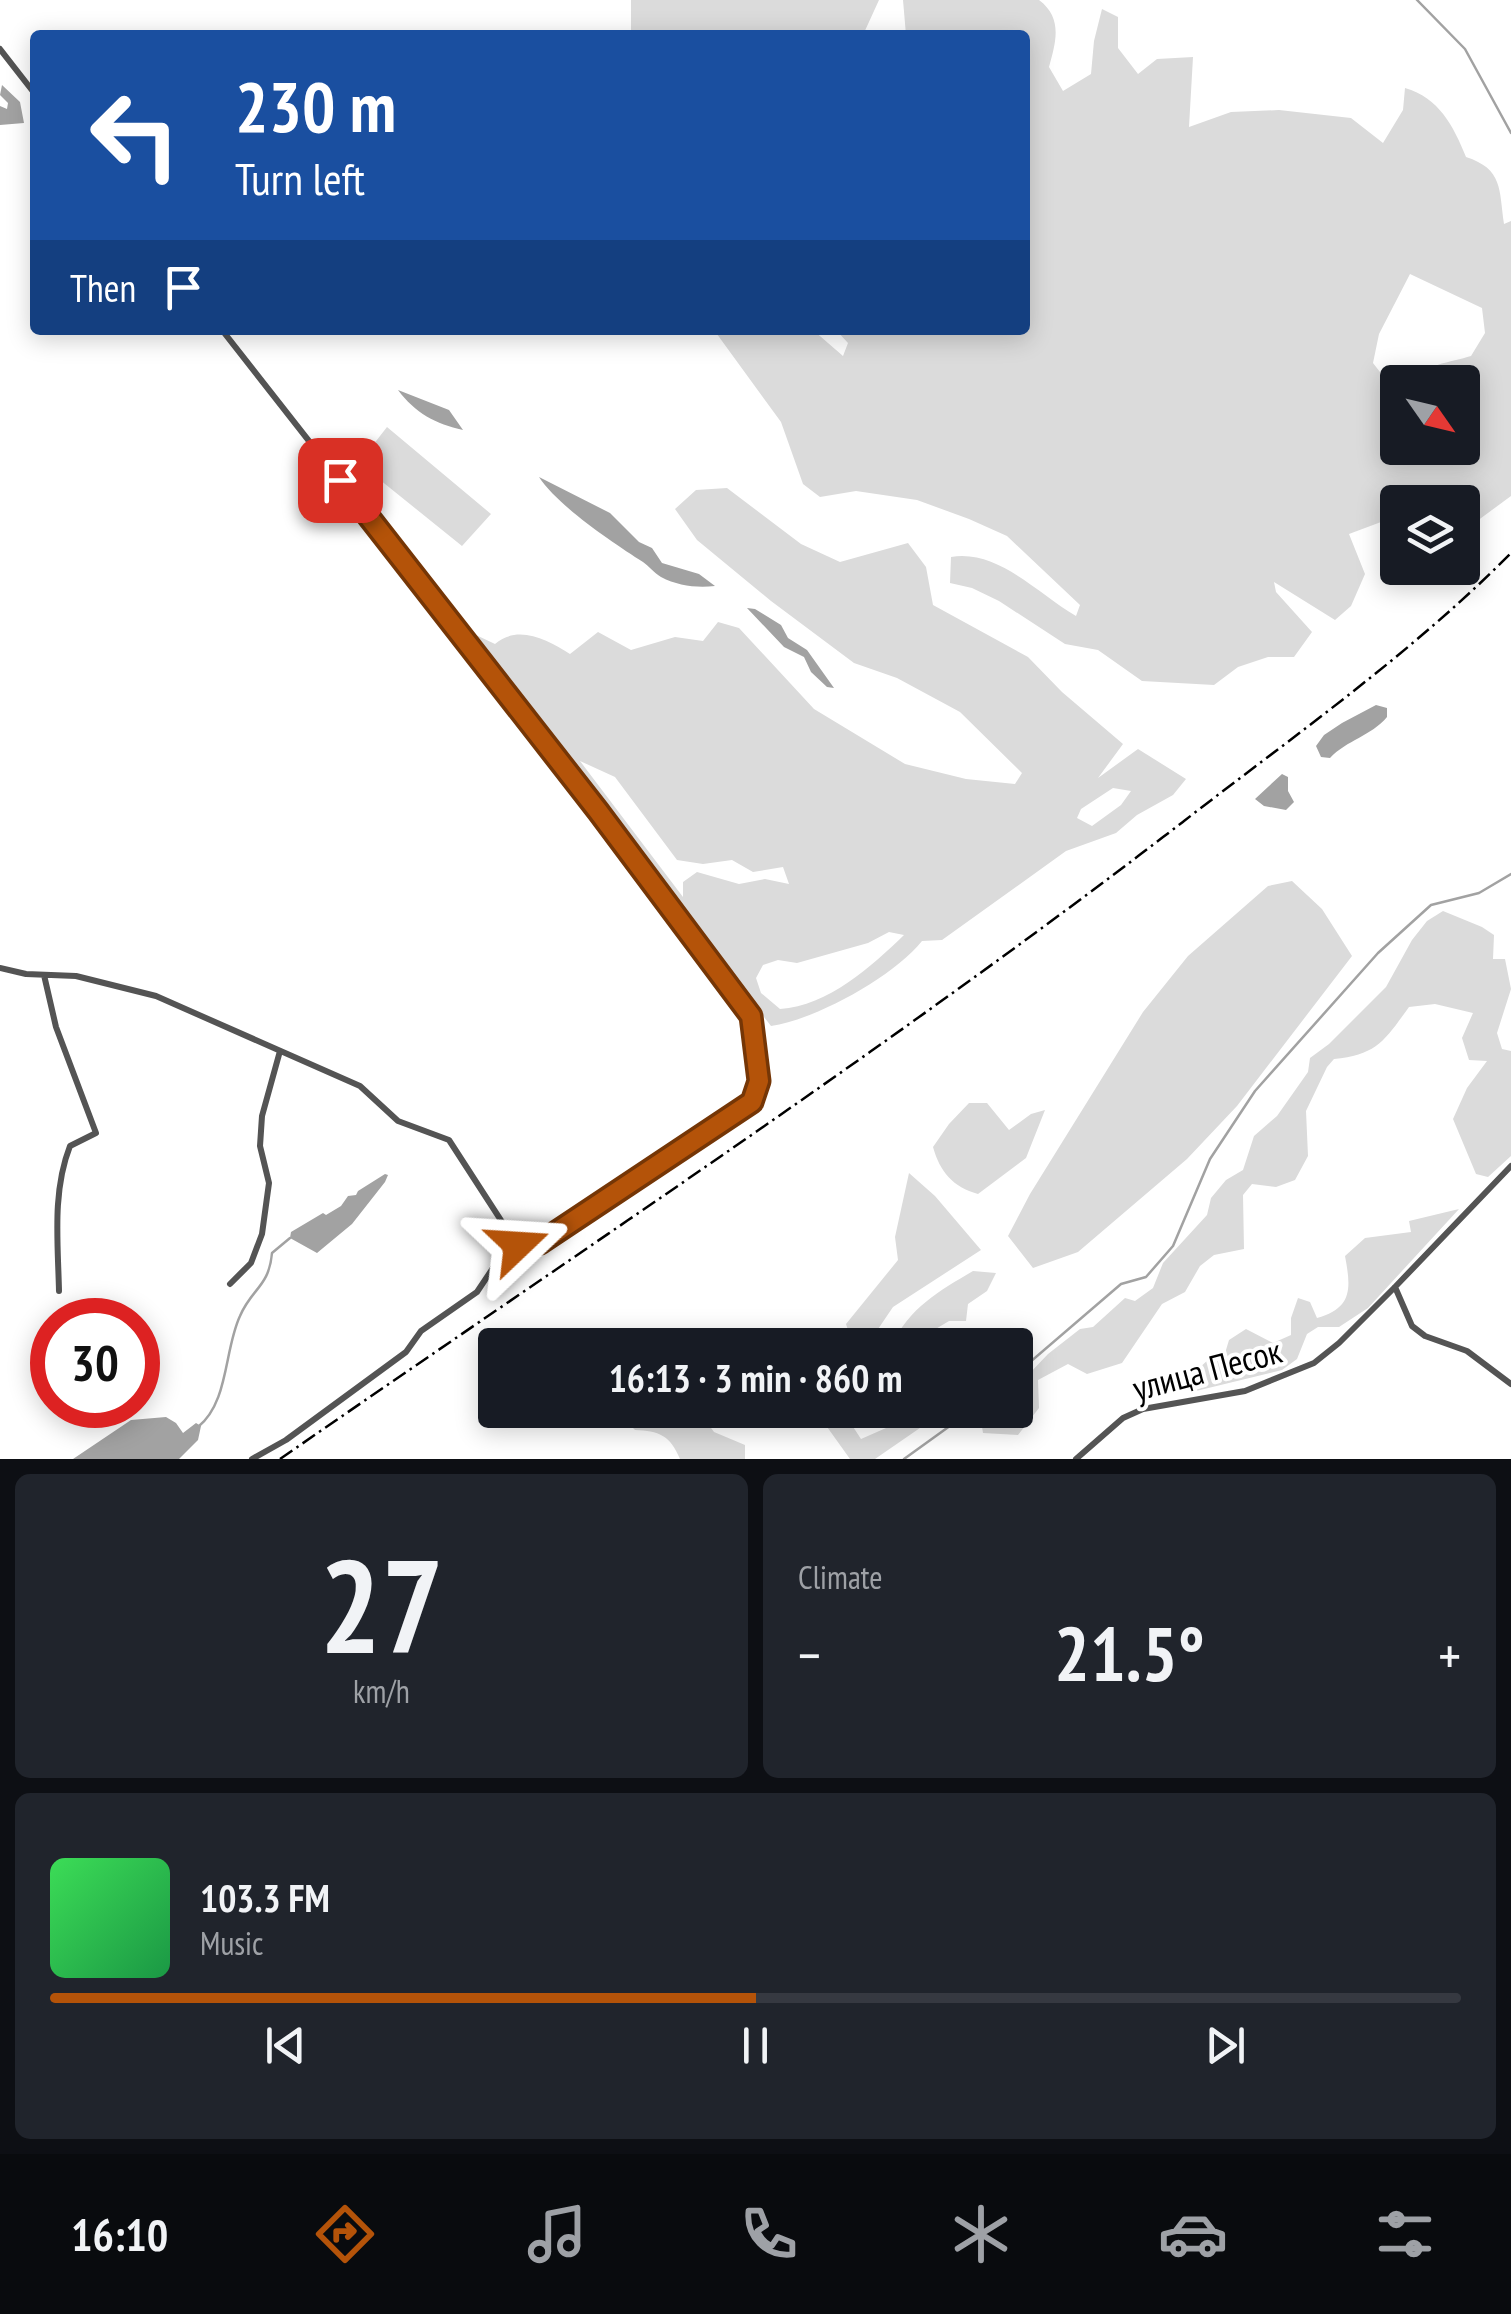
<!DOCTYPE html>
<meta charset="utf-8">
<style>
:root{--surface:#171b24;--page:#20242c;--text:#f1f3f6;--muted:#9ea1a6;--line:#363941;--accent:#b45309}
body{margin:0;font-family:"PT Sans Narrow",sans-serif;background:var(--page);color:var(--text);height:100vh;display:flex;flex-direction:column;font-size:38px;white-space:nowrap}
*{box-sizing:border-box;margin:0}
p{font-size:32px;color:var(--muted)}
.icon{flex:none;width:55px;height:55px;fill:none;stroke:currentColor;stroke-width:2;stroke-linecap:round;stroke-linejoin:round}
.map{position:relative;height:1459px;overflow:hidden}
.details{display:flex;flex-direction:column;gap:15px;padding:15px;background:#0d0f14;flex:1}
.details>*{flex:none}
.top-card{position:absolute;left:30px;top:30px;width:1000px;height:305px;border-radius:10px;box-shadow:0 5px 25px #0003;background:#1a4fa0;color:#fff;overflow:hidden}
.needle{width:65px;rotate:124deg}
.fabs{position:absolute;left:1380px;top:365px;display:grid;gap:20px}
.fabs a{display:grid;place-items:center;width:100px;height:100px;border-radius:10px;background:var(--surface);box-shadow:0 5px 25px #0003;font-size:50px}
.speed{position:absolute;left:30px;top:1298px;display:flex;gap:20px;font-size:50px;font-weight:700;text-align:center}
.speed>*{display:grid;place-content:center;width:130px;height:130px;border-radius:50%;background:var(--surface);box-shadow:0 5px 25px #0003;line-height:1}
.speed .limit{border:15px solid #d22;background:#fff;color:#111}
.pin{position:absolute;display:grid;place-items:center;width:85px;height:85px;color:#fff;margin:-42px;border-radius:20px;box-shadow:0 5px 15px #0006}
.me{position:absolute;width:110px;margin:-55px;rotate:70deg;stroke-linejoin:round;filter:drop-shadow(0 0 8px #0008)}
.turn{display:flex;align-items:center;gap:35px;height:210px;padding:0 40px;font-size:45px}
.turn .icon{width:130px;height:130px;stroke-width:2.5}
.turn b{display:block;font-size:70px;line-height:85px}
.then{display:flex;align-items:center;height:95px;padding:0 40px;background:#0003;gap:20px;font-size:38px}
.big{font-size:75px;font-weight:600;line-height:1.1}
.details .widget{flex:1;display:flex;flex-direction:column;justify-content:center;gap:15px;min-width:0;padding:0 35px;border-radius:15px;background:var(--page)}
.details .dial{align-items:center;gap:0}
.dial b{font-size:130px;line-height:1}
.song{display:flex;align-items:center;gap:30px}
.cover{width:120px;height:120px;border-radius:15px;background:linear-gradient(135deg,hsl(130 70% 55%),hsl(140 70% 35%))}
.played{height:10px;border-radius:5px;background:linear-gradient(90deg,var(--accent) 50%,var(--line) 50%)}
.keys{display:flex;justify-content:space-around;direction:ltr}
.heat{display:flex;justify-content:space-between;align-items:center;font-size:55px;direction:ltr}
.details .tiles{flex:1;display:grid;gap:15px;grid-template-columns:1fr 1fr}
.widget:last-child{grid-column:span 2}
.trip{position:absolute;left:478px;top:1328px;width:555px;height:100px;border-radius:10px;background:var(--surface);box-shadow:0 5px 25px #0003;font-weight:600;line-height:100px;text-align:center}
.tabs{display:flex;height:160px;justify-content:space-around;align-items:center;background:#090b0e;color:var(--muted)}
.tabs .icon{width:70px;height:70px}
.tabs .on{color:var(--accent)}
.tabs b{font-size:45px;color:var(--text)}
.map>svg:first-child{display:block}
.green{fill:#dbdbdb;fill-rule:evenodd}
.water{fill:#a2a2a2}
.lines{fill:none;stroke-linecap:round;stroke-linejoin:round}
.stream{stroke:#a2a2a2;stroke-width:2.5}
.street{stroke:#545454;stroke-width:6}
.rail{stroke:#000;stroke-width:2.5;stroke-dasharray:15 5 2.5 5;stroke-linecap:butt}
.route-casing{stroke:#753606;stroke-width:25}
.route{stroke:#b45309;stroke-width:18}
.labels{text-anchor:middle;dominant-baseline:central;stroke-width:8;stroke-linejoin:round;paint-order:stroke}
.street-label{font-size:35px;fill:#000;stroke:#fff}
</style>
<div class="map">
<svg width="1511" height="1459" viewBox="0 0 1511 1459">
<rect width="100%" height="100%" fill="#fff"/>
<path class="green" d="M 631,0 L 879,0 L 863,35 L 631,35 Z
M 903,0 L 1039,0 C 1063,18 1056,42 1049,67 L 1063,91 L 1091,74 L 1094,41 L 1102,9 L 1118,17 L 1118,48 L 1138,74 L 1157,59 L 1193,57 L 1189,127 L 1231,112 L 1279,110 L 1351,118 L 1383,143 L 1403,110 L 1405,88 C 1439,98 1453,125 1466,157 C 1503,169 1499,189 1504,224 L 1511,221 L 1511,496 L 1473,524 L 1463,543 L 1462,502 L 1398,502 L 1397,516 L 1349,534 L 1365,574 L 1351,606 L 1335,620 L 1274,582 L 1276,592 L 1312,632 L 1294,657 L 1268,657 L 1238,667 L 1214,685 L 1142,681 L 1098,650 L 1065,644 L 999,601 L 972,588 L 950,583 L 951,557 C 998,549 1038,594 1076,616 L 1080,605 L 1007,536 L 969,519 L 917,500 L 856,491 L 820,497 L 803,484 L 781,422 L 714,330 L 813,330 L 843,356 L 848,343 L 836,330 L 1025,330 L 1025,35 L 906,35 ZM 1410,274 L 1482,308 L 1485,333 L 1471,356 C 1452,362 1421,365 1411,382 L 1462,382 L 1462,448 L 1398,448 L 1397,394 L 1373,363 L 1379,334 Z
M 387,427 L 491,514 L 462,546 L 359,463 Z
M 727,488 L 801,544 L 840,562 L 908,543 L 926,567 L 933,605 L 1028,657 L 1062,692 L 1123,744 L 1098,778 L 1138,749 L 1186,779 L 1173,795 L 1137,815 L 1116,833 L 1066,851 L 942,940 L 922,941 C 893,977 817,1019 771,1026 L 684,914 L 476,635 L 495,644 C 518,624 548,640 570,654 L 598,632 L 631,650 L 675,637 L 703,641 L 718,622 L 739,628 L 814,709 L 905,764 L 966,779 L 1015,784 L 1022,773 L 960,712 L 897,678 L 854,663 L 771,601 L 697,540 L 675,509 L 696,490 ZM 580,761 L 615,777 L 677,860 L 703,864 L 732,860 L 753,872 L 783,867 L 789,884 L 765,879 L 739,884 L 697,872 L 683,882 L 683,897 ZM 1113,788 L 1131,791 L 1121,805 L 1092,826 L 1077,818 L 1081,809 ZM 889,932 L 904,935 C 872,966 828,1006 780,1009 L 761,993 L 756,978 L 763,965 L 778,960 L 797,963 L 868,943 Z
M 1397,548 L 1398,568 L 1446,568 L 1434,584 L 1409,583 L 1391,565 Z
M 1292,881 L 1322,909 L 1352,956 L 1237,1106 L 1187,1159 L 1078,1252 L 1033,1268 L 1008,1236 L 1030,1194 L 1143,1012 L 1188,956 L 1268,886 Z
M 1443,911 L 1482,927 L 1494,935 L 1493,959 L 1505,959 L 1511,989 L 1497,1033 L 1502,1049 L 1511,1051 L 1511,1156 L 1488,1177 L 1476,1174 L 1453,1119 L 1467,1088 L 1487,1061 L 1469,1060 L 1462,1038 L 1473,1013 L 1435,1004 L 1409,1007 C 1385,1040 1377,1055 1334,1059 L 1327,1067 L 1306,1111 L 1308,1156 L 1295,1180 L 1276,1187 L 1252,1184 L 1243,1195 L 1244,1249 L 1214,1255 L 1200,1266 L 1185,1292 L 1162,1304 L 1122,1363 L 1087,1374 L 1068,1364 L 1038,1380 L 1039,1408 L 1018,1435 L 983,1433 L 980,1414 L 984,1410 L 1015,1410 L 1015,1375 L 1028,1375 L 1048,1354 L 1080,1329 L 1093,1327 L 1125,1298 L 1135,1301 L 1153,1288 L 1163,1263 L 1207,1215 L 1211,1198 L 1226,1180 L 1243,1170 L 1254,1136 L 1277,1116 L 1308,1072 L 1310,1058 L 1329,1044 L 1386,987 L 1412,940 L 1427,921 Z
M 969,1103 L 987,1103 L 1009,1130 L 1031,1114 L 1045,1110 L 1026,1158 L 978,1194 C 953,1187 940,1172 933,1147 L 949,1124 Z
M 909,1173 L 935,1196 L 981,1250 L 893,1307 L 874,1335 L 852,1342 L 846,1324 L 898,1260 L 895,1237 Z
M 1459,1209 L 1368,1308 L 1339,1327 L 1318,1327 L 1307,1334 L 1297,1359 L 1282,1370 L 1196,1391 L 1192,1382 L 1198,1369 L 1209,1359 L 1223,1360 L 1229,1340 L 1246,1329 L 1273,1343 L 1291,1335 L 1291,1318 L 1298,1298 L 1310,1302 L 1317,1318 C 1353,1308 1351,1288 1345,1256 L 1365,1238 L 1411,1232 L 1409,1221 Z
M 973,1271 L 996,1273 L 987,1291 L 968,1304 L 966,1321 L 949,1321 L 924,1336 L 924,1345 L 892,1345 C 909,1308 939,1291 973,1271 Z
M 671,1330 L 688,1345 L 633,1345 Z
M 615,1410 L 698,1410 L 714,1432 L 745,1445 L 745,1459 L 680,1459 C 670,1435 659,1431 635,1430 Z
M 815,1410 L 842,1410 L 861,1439 L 902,1421 L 914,1410 L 946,1410 L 875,1459 L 850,1459 Z"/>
<path class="water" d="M 2,85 L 20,102 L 24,123 L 0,125 L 0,106 L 7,109 L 8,103 L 0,95 Z
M 398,390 L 449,410 L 463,430 C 436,424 415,413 398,390 Z
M 539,477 L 610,513 L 639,542 L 652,548 L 662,563 L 699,574 L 715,586 C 697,588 678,586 661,577 C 654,573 649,566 643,562 C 613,543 558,506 539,477 Z
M 747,608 L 755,609 L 781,625 L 788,638 L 807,650 L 834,688 L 827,687 L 811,672 L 804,657 L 784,647 Z
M 1376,705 L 1387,708 L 1387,717 C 1371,736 1347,740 1330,758 L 1321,757 L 1316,746 L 1324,735 L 1342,723 Z
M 1282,774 L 1288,777 L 1288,791 L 1294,802 L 1286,810 L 1264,806 L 1255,799 Z
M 385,1174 L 388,1175 L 385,1182 L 352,1224 L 317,1253 L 290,1238 L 291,1232 L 323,1213 L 326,1215 L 341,1206 L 348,1196 L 356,1195 L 358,1191 Z
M 166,1417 L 176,1423 L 183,1433 L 196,1423 L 201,1426 L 198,1440 L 179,1459 L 73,1459 L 131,1420 Z"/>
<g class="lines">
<path class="stream" d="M 1417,0 L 1465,49 L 1511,133
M 1015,1375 L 1121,1284 L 1146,1277 L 1173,1246 L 1210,1159 L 1255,1091 L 1378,953 L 1431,905 L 1479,893 L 1511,874
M 198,1427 C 229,1402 224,1350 240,1316 C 252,1288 269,1287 272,1253 L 290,1238
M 904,1459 L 972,1410"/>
<path class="street" d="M 0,49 L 35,94
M 222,330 L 599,811 L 751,1016 L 759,1081 L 752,1102 L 735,1116 L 540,1243 L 518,1245 L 493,1268 L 477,1292 L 421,1331 L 406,1352 L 286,1440 L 252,1459
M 0,968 L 26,974 L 76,976 L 156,996 L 360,1086 L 398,1121 L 449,1140 L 517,1245
M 44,975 L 56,1027 L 96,1133 L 70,1146 C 52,1192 58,1243 59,1291
M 230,1284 L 251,1263 L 262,1234 L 269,1183 L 260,1146 L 262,1116 L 280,1051
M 1395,1287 L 1412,1326 L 1425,1336 L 1467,1351 L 1511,1384
M 1076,1459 L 1123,1418 L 1143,1409 L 1245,1391 L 1314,1363 L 1339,1343 L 1395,1287 L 1511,1166"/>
<path class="rail" d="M 280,1459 C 583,1249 892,1046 1184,821 C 1295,735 1412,653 1511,553"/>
</g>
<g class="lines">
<defs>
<path id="route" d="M 340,480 L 598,811 L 751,1016 L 759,1081 L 752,1102 L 540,1243 L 518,1245"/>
</defs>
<use href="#route" class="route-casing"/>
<use href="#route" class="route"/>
</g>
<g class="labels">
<g class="street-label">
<text transform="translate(1207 1369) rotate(-15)">улица Песок</text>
</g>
</g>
</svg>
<div class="fabs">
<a><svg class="needle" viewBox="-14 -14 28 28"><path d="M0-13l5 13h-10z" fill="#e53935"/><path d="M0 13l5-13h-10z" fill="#9ea1a6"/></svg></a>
<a><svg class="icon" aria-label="layers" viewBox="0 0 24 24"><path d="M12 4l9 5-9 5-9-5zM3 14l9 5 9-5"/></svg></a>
</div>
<div class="speed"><div class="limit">30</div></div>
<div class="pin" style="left:340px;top:480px;background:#d93025"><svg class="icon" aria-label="arrive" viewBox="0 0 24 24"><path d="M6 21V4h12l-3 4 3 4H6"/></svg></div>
<svg class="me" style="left:518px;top:1245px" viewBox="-20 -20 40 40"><path d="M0-17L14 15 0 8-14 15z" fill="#b45309" stroke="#fff" stroke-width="4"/></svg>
<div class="trip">16:13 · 3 min · 860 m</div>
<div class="top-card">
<div class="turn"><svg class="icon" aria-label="left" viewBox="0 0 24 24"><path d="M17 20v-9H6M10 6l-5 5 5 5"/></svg><div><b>230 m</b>Turn left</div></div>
<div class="then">Then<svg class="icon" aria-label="arrive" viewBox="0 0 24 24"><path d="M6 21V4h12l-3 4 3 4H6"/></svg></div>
</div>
</div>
<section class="details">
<div class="tiles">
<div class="widget dial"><b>27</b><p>km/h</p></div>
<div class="widget"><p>Climate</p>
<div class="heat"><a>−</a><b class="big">21.5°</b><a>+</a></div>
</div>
<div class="widget">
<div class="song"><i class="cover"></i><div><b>103.3 FM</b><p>Music</p></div></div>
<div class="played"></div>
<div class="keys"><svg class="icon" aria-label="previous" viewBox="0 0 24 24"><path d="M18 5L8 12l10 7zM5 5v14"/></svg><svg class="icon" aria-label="pause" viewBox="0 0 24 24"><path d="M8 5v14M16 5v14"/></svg><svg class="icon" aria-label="next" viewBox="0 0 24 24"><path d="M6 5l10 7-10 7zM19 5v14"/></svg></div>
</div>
</div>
</section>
<nav class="tabs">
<b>16:10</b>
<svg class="icon on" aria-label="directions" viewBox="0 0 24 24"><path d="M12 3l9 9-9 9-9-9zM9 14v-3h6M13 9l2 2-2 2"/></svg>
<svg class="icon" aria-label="music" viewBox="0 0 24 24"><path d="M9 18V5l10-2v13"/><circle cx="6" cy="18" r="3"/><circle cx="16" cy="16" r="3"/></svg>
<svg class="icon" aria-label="phone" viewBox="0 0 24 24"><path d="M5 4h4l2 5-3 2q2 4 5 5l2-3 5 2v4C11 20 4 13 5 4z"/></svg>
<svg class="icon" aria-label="climate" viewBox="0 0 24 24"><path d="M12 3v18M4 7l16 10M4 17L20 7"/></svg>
<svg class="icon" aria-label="car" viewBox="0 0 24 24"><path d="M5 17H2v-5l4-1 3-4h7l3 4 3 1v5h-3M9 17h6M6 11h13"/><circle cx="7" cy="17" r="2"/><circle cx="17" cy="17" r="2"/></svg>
<svg class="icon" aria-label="filters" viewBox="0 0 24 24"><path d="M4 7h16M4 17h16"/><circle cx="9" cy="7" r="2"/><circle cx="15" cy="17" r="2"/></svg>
</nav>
